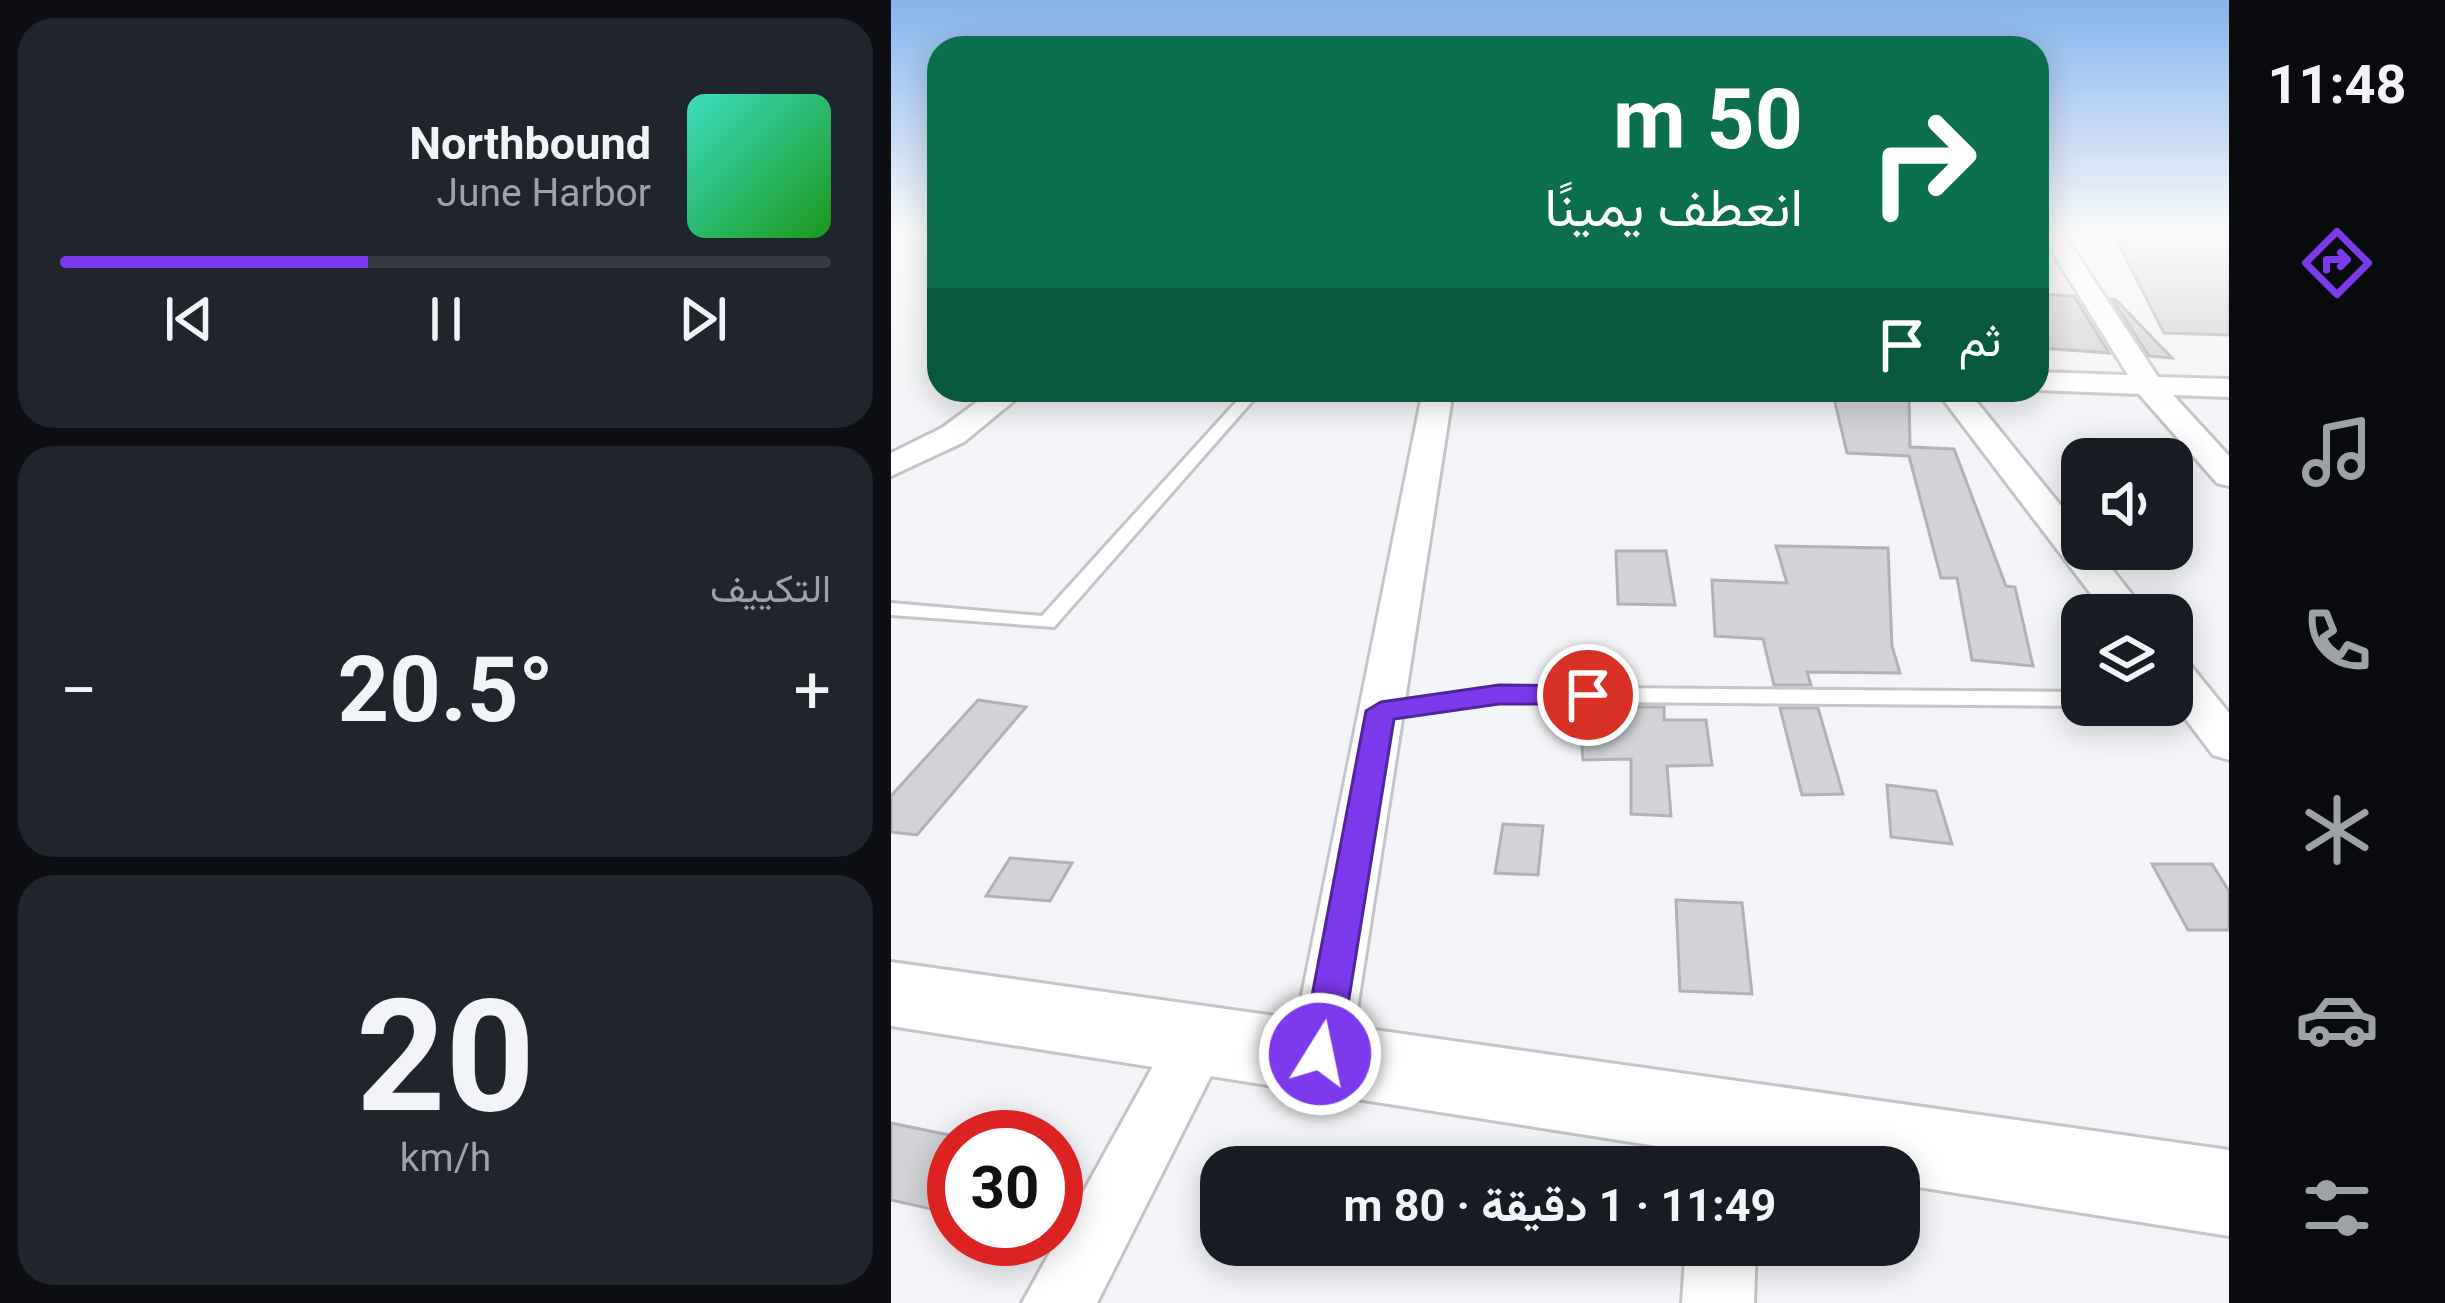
<!DOCTYPE html>
<html lang="ar">
<meta charset="utf-8">
<style>
:root{--surface:#171b24;--page:#20242c;--text:#f1f3f6;--muted:#9ea1a6;--line:#363941;--accent:#7c3aed}
body{margin:0;font-family:Roboto,Vazirmatn,sans-serif;background:var(--page);color:var(--text);direction:rtl;height:100vh;display:flex;flex-direction:column;font-size:45px;white-space:nowrap}
*{box-sizing:border-box;margin:0}
p{font-size:39px;color:var(--muted)}
.icon{flex:none;width:66px;height:66px;fill:none;stroke:currentColor;stroke-width:2;stroke-linecap:round;stroke-linejoin:round}
.map{position:relative;flex:1;overflow:hidden;direction:ltr}
.details{display:flex;flex-direction:column;gap:18px;padding:18px;background:#0d0f14;width:891px}
.details>*{flex:none}
.guide{position:absolute;left:36px;top:36px;width:1122px;height:366px;border-radius:36px;box-shadow:0 6px 30px #0003;direction:rtl;background:#0b6e4f;color:#fff;overflow:hidden}
.tools{position:absolute;left:1170px;top:438px;display:grid;gap:24px}
.tools a{display:grid;place-items:center;width:132px;height:132px;border-radius:24px;background:var(--surface);box-shadow:0 6px 30px #0003;font-size:60px}
.speed{position:absolute;left:36px;top:1110px;display:flex;gap:24px;font-size:60px;font-weight:700;text-align:center}
.speed>*{display:grid;place-content:center;width:156px;height:156px;border-radius:50%;background:var(--surface);box-shadow:0 6px 30px #0003;line-height:1}
.speed .limit{border:18px solid #d22;background:#fff;color:#111}
.pin{position:absolute;display:grid;place-items:center;width:102px;height:102px;color:#fff;margin:-51px;border:6px solid #fff;border-radius:50%;box-shadow:0 3px 12px #0007}
.me{position:absolute;width:132px;margin:-66px;rotate:10deg;stroke-linejoin:round;filter:drop-shadow(0 0 9px #0008)}
.turn{display:flex;align-items:center;gap:42px;height:252px;padding:0 48px;font-size:54px}
.turn .icon{width:156px;height:156px;stroke-width:2.5}
.turn b{display:block;font-size:84px;line-height:102px}
.then{display:flex;align-items:center;height:114px;padding:0 48px;background:#0003;gap:24px;font-size:45px}
.big{font-size:90px;font-weight:700;line-height:1.1}
.details .tile{flex:1;display:flex;flex-direction:column;justify-content:center;gap:18px;min-width:0;padding:0 42px;border-radius:36px;background:var(--page)}
.details .dial{align-items:center;gap:0}
.dial b{font-size:156px;line-height:1}
.song{display:flex;align-items:center;gap:36px}
.cover{width:144px;height:144px;border-radius:18px;background:linear-gradient(135deg,hsl(170 70% 55%),hsl(120 70% 35%))}
.played{height:12px;border-radius:6px;background:linear-gradient(90deg,var(--accent) 40%,var(--line) 40%)}
.keys{display:flex;justify-content:space-around;direction:ltr}
.heat{display:flex;justify-content:space-between;align-items:center;font-size:66px;direction:ltr}
.trip{position:absolute;left:309px;top:1146px;width:720px;height:120px;border-radius:36px;background:var(--surface);box-shadow:0 6px 30px #0003;font-weight:700;line-height:120px;text-align:center;direction:rtl}
main{display:flex;flex:1;min-height:0}
.dock{display:flex;flex-direction:column;width:216px;justify-content:space-around;align-items:center;background:#090b0e;color:var(--muted)}
.dock .icon{width:84px;height:84px}
.dock .on{color:var(--accent)}
.dock b{font-size:54px;color:var(--text)}
.map>svg:first-child{display:block}
.building{fill:#d1d3d6;stroke:#b1b2b5;stroke-width:3}
.lines{fill:none;stroke-linecap:round;stroke-linejoin:round}
.service-casing{stroke:#c4c5c8;stroke-width:6}
.minor-casing{stroke:#c4c5c8;stroke-width:6}
.tertiary-casing{stroke:#c4c5c8;stroke-width:6}
.service{fill:#fff;fill-rule:evenodd}
.minor{fill:#fff;fill-rule:evenodd}
.tertiary{fill:#fff;fill-rule:evenodd}
.route{fill:#7c3aed;stroke:#51269a;stroke-width:3}
</style>
<main>
<nav class="dock">
<b>11:48</b>
<svg class="icon on" aria-label="directions" viewBox="0 0 24 24"><path d="M12 3l9 9-9 9-9-9zM9 14v-3h6M13 9l2 2-2 2"/></svg>
<svg class="icon" aria-label="music" viewBox="0 0 24 24"><path d="M9 18V5l10-2v13"/><circle cx="6" cy="18" r="3"/><circle cx="16" cy="16" r="3"/></svg>
<svg class="icon" aria-label="phone" viewBox="0 0 24 24"><path d="M5 4h4l2 5-3 2q2 4 5 5l2-3 5 2v4C11 20 4 13 5 4z"/></svg>
<svg class="icon" aria-label="climate" viewBox="0 0 24 24"><path d="M12 3v18M4 7l16 10M4 17L20 7"/></svg>
<svg class="icon" aria-label="car" viewBox="0 0 24 24"><path d="M5 17H2v-5l4-1 3-4h7l3 4 3 1v5h-3M9 17h6M6 11h13"/><circle cx="7" cy="17" r="2"/><circle cx="17" cy="17" r="2"/></svg>
<svg class="icon" aria-label="filters" viewBox="0 0 24 24"><path d="M4 7h16M4 17h16"/><circle cx="9" cy="7" r="2"/><circle cx="15" cy="17" r="2"/></svg>
</nav>
<div class="map">
<svg width="1338" height="1303" viewBox="0 0 1338 1303">
<rect width="100%" height="100%" fill="#f3f4f7"/>
<path class="building" d="M 1223,235 L 1338,237 L 1338,335 L 1273,333 Z
M 1146,294 L 1183,296 L 1218,353 L 1151,348 L 1146,332 Z
M 1221,299 L 1224,299 L 1281,358 L 1258,356 Z
M 979,390 L 1018,393 L 1019,447 L 1063,449 L 1115,586 L 1124,587 L 1142,666 L 1081,660 L 1066,578 L 1050,578 L 1018,456 L 956,453 L 943,398 L 979,400 Z
M 885,546 L 997,548 L 1001,646 L 1009,673 L 916,672 L 920,685 L 883,685 L 872,639 L 824,636 L 821,580 L 896,583 Z
M 725,551 L 775,551 L 784,605 L 727,604 Z
M 87,700 L 135,707 L 26,835 L 0,832 L 0,796 Z
M 739,707 L 773,707 L 773,720 L 815,720 L 821,765 L 776,766 L 780,816 L 740,814 L 740,759 L 692,760 L 689,719 L 739,719 Z
M 889,708 L 927,708 L 952,794 L 911,795 Z
M 996,785 L 1045,791 L 1061,844 L 1000,837 Z
M 612,824 L 652,826 L 647,875 L 604,873 Z
M 119,858 L 181,863 L 159,901 L 95,896 Z
M 1261,864 L 1321,864 L 1338,891 L 1338,930 L 1297,930 Z
M 785,900 L 851,903 L 861,994 L 789,991 Z
M 0,1123 L 63,1136 L 63,1214 L 0,1200 Z"/>
<g class="lines">
<defs>
<path id="service" d="M 356,390 L 371,390 L 163,627 L 0,615 L 0,603 L 151,616 Z
M 607,687 L 1191,692 L 1191,705 L 1195,705 L 1191,706 L 607,701 L 490,718 L 479,711 L 490,704 Z"/>
<path id="minor" d="M 1151,235 L 1173,235 L 1267,377 L 1338,379 L 1338,397 L 1282,395 L 1338,456 L 1338,486 L 1326,483 L 1248,394 L 1146,390 L 1146,372 L 1237,375 Z
M 102,390 L 136,390 L 73,442 L 0,476 L 0,453 L 51,428 Z
M 532,390 L 562,390 L 459,1055 L 451,1074 L 429,1082 L 407,1074 L 399,1055 Z
M 1045,390 L 1076,390 L 1191,532 L 1191,549 L 1205,549 L 1257,615 L 1216,615 Z
M 1281,658 L 1296,661 L 1338,713 L 1338,760 L 1322,755 L 1281,701 Z
M 309,1011 L 330,1019 L 339,1038 L 206,1303 L 131,1303 L 288,1019 Z
M 795,1245 L 865,1245 L 863,1303 L 791,1303 Z"/>
<path id="tertiary" d="M 0,962 L 1338,1150 L 1338,1236 L 1008,1184 L 1008,1167 L 900,1167 L 0,1026 Z"/>
</defs>
<use href="#service" class="service-casing"/>
<use href="#minor" class="minor-casing"/>
<use href="#tertiary" class="tertiary-casing"/>
<use href="#service" class="service"/>
<use href="#minor" class="minor"/>
<use href="#tertiary" class="tertiary"/>
</g>
<linearGradient id="sky" x2="0" y2="1"><stop stop-color="#85b4ed"/><stop offset="0.56" stop-color="#fafafb"/><stop offset="1" stop-color="#fafafb" stop-opacity="0"/></linearGradient>
<rect width="1338" height="417" fill="url(#sky)"/>
<path class="route" d="M 608,685 L 697,686 L 712,695 L 697,704 L 608,704 L 503,719 L 449,1054 L 443,1067 L 429,1072 L 415,1067 L 410,1054 L 475,711 L 490,702 Z"/>
</svg>
<div class="tools">
<a><svg class="icon" aria-label="sound" viewBox="0 0 24 24"><path d="M4 9h4l5-4v14l-5-4H4zM17 9q2 3 0 6"/></svg></a>
<a><svg class="icon" aria-label="layers" viewBox="0 0 24 24"><path d="M12 4l9 5-9 5-9-5zM3 14l9 5 9-5"/></svg></a>
</div>
<div class="speed"><div class="limit">30</div></div>
<div class="pin" style="left:697px;top:695px;background:#d93025"><svg class="icon" aria-label="arrive" viewBox="0 0 24 24"><path d="M6 21V4h12l-3 4 3 4H6"/></svg></div>
<svg class="me" style="left:429px;top:1054px" viewBox="-20 -20 40 40"><circle r="17" fill="#7c3aed" stroke="#fff" stroke-width="3"/><path d="M0-11L8 9 0 5-8 9z" fill="#fff"/></svg>
<div class="trip">11:49 · 1 دقيقة · 80 m</div>
<div class="guide">
<div class="turn"><svg class="icon" aria-label="right" viewBox="0 0 24 24"><path d="M7 20v-9h11M14 6l5 5-5 5"/></svg><div><b>50 m</b>انعطف يمينًا</div></div>
<div class="then">ثم<svg class="icon" aria-label="arrive" viewBox="0 0 24 24"><path d="M6 21V4h12l-3 4 3 4H6"/></svg></div>
</div>
</div>
<section class="details">
<div class="tile">
<div class="song"><i class="cover"></i><div><b>Northbound</b><p>June Harbor</p></div></div>
<div class="played"></div>
<div class="keys"><svg class="icon" aria-label="previous" viewBox="0 0 24 24"><path d="M18 5L8 12l10 7zM5 5v14"/></svg><svg class="icon" aria-label="pause" viewBox="0 0 24 24"><path d="M8 5v14M16 5v14"/></svg><svg class="icon" aria-label="next" viewBox="0 0 24 24"><path d="M6 5l10 7-10 7zM19 5v14"/></svg></div>
</div>
<div class="tile"><p>التكييف</p>
<div class="heat"><a>−</a><b class="big">20.5°</b><a>+</a></div>
</div>
<div class="tile dial"><b>20</b><p>km/h</p></div>
</section>
</main>
